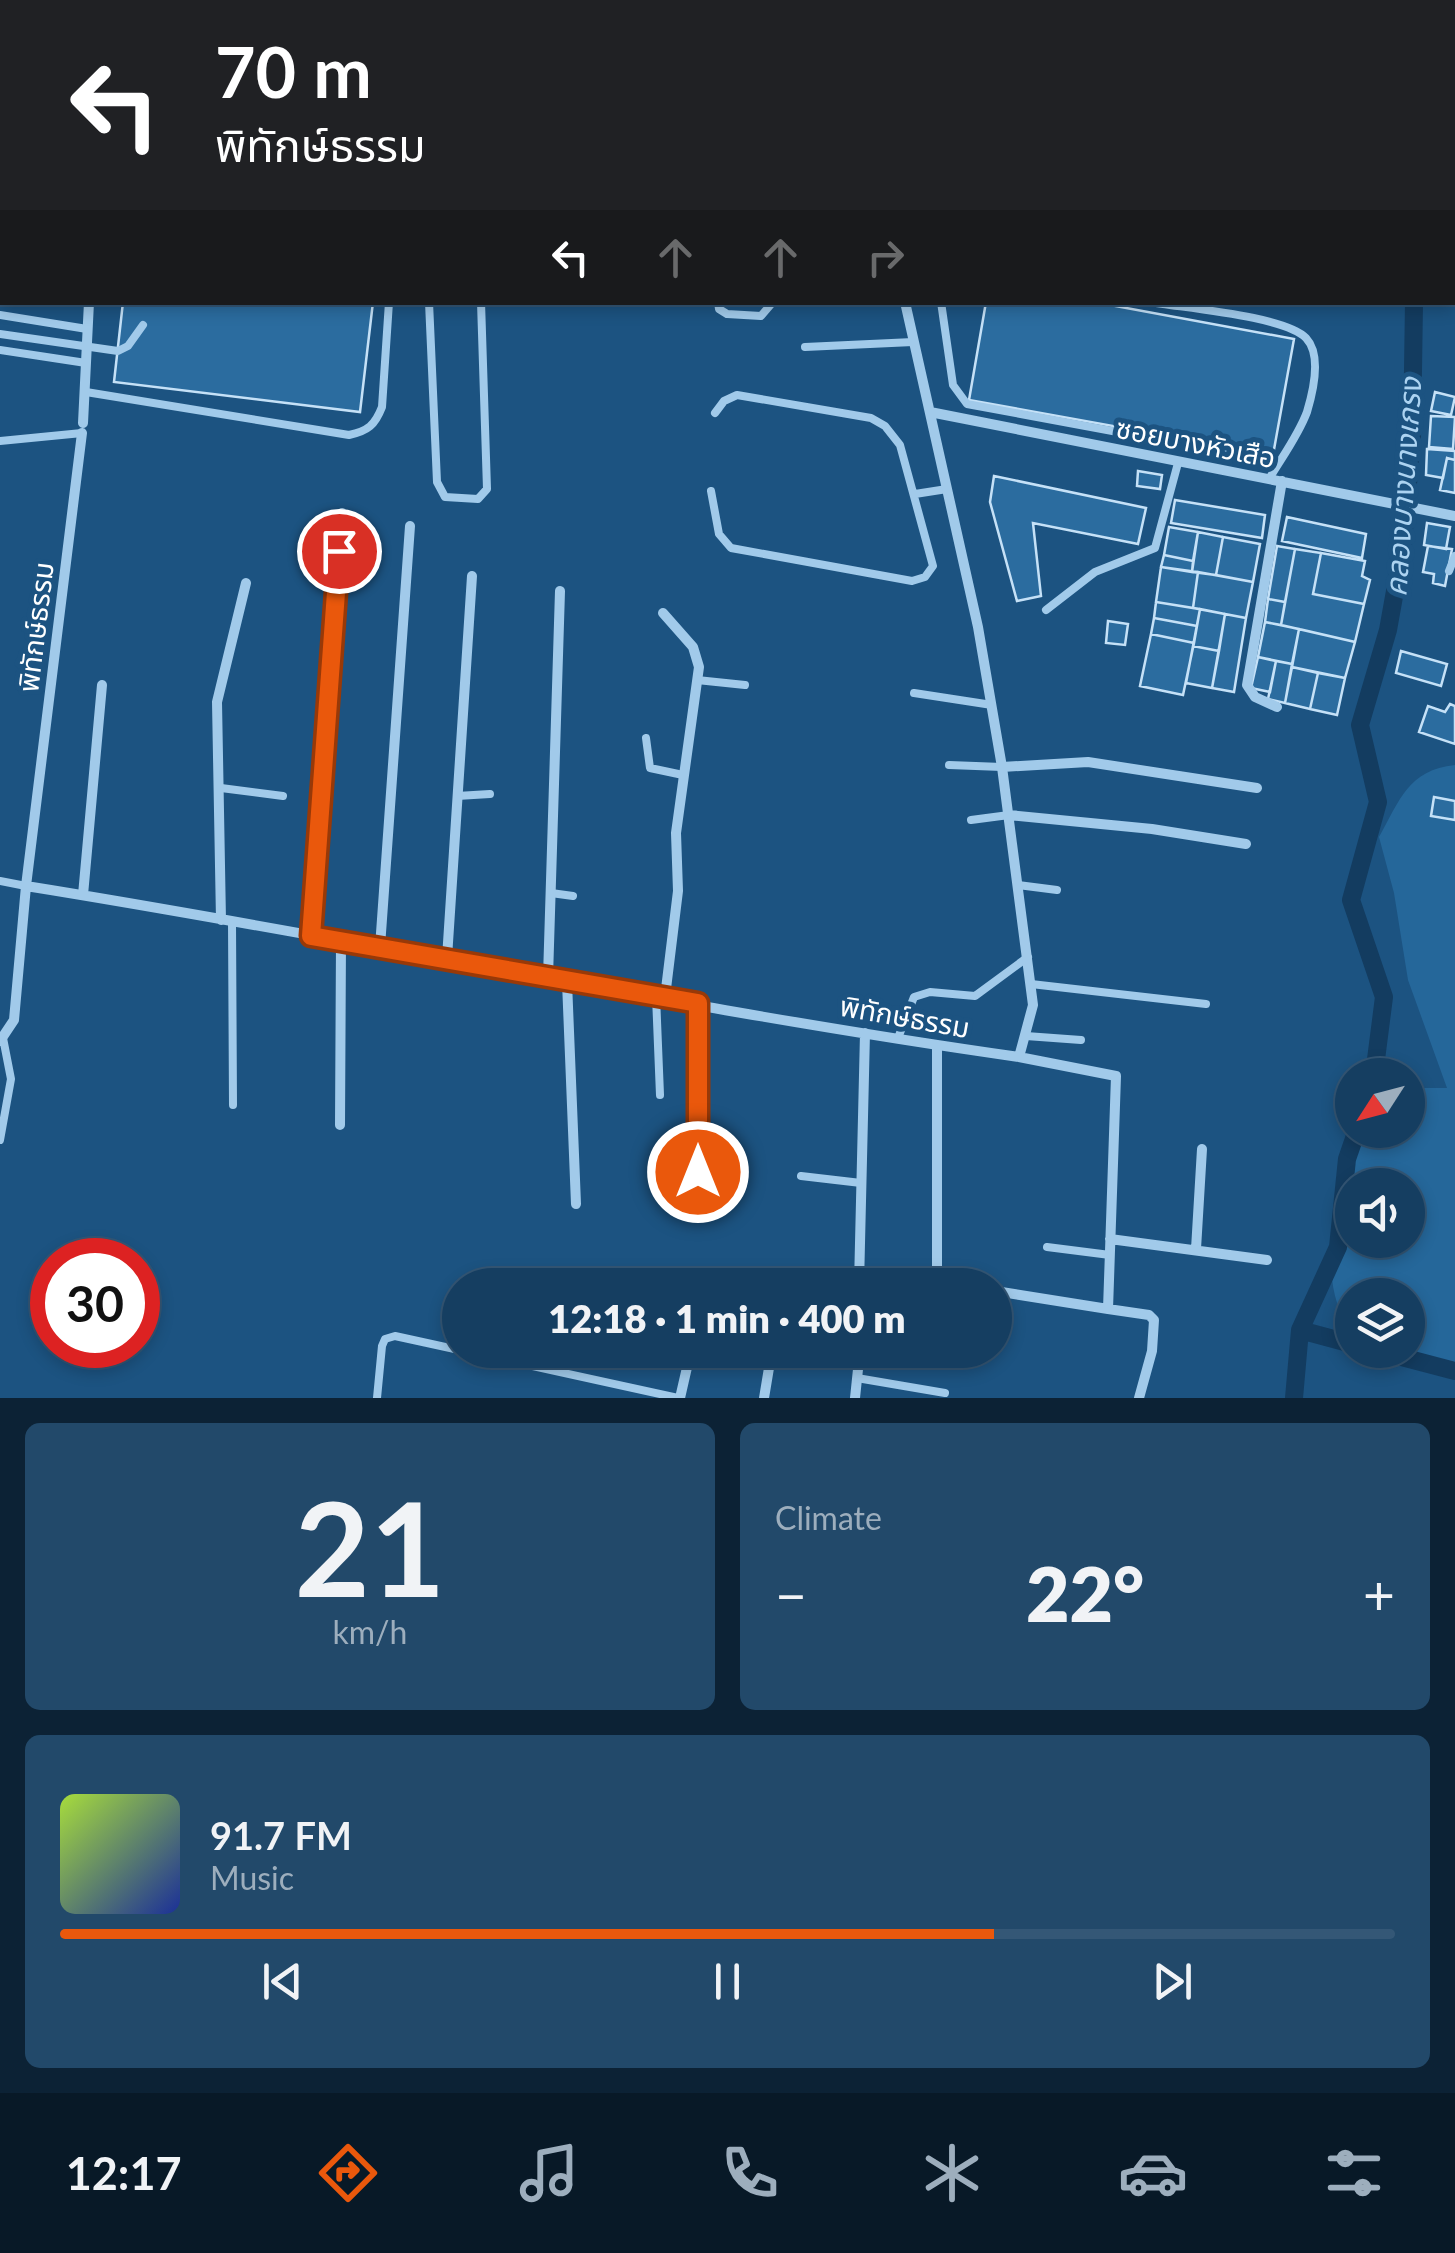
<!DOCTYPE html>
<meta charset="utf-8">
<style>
:root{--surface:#153e61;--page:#22496a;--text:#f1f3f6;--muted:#9daebd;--line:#345776;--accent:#ea580c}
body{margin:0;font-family:Lato,"Noto Sans Thai",sans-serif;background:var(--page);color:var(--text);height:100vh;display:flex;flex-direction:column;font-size:38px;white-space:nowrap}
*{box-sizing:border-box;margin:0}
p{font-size:32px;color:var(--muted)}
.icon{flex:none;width:55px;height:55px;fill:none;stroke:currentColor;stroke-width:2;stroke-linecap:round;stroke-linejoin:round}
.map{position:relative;height:1398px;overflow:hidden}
.side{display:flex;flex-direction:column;gap:25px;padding:25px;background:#0c2235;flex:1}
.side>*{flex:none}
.guide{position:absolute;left:0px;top:0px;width:1455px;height:305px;box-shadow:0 5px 15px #0003,0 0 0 2px var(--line);background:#202124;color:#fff;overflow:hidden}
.needle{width:65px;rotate:234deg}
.controls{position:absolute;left:1335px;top:1058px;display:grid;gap:20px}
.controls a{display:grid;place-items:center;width:90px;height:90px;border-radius:50%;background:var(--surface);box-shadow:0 5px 15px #0003,0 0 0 2px var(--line);font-size:50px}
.speed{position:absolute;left:30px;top:1238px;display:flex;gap:20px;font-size:50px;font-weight:700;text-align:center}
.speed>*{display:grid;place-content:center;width:130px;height:130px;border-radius:50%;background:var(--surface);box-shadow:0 5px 15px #0003,0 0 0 2px var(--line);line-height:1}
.speed .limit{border:15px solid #d22;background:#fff;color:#111}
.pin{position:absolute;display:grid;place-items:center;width:85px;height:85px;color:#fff;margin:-42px;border:5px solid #fff;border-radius:50%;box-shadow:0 2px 10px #0007}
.me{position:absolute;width:110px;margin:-55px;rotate:0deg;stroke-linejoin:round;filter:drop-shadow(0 0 8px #0008)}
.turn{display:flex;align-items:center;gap:35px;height:210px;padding:0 50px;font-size:45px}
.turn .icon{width:130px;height:130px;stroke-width:2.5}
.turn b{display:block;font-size:70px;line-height:85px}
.lanes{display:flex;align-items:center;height:95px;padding:0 50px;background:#0003;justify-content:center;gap:50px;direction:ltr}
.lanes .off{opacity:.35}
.big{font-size:75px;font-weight:800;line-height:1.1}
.side .card{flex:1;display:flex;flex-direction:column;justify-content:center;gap:15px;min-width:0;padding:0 35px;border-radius:15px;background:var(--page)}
.side .dial{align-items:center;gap:0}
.dial b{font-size:130px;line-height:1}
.song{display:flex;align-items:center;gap:30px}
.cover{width:120px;height:120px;border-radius:15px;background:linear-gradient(135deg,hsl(80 70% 55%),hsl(230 70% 35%))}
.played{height:10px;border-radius:5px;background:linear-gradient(90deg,var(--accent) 70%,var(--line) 70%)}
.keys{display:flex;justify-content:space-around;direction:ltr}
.heat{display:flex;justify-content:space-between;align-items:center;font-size:55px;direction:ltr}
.side .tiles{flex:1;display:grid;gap:25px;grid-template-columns:1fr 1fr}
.card:last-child{grid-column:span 2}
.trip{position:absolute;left:442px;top:1268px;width:570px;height:100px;border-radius:50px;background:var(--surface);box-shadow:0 5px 15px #0003,0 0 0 2px var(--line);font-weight:800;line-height:100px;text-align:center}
.dock{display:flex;height:160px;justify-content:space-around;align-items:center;background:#081927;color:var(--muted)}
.dock .icon{width:70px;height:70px}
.dock .active{color:var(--accent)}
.dock b{font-size:45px;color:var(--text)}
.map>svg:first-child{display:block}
.green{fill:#25679a;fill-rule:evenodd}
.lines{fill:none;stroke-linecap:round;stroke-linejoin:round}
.canal{stroke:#133c60;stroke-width:18}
.building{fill:#2b6c9f;stroke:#c5e1f7;stroke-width:2.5}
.lane{stroke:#a1caea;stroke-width:8}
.street{stroke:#a1caea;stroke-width:10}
.route-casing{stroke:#983908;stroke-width:25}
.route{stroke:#ea580c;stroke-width:18}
.labels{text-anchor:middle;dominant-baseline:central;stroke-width:10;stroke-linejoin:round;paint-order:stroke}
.street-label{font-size:28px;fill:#fff;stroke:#1c5381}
.water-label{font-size:30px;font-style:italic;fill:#acd3f1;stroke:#1c5381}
</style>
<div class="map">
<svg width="1455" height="1398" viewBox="0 0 1455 1398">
<rect width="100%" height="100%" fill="#1c5381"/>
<path class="green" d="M 1455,765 L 1455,1364 L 1380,1350 L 1408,1350 L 1408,1295 L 1352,1295 L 1352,1331 C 1320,1294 1329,1214 1346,1170 C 1351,1156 1363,1143 1372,1130 L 1408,1130 L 1408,1088 L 1447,1088 L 1408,980 L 1394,893 L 1379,837 C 1400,800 1408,770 1455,765 ZM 1352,1185 L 1408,1185 L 1408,1240 L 1352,1240 Z"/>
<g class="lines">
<path class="canal" d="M 1450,2 L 1451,0
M 1374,1075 L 1384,997 L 1351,900 L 1378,802 L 1360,725 L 1388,630 L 1402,552 L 1412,438 L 1414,302
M 1300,1330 L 1352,1344
M 1375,1350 L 1455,1371
M 1294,1398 L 1300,1330 L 1338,1247 L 1347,1159 L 1357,1130"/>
</g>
<path class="building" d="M 123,302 L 373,302 L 360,412 L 114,382 Z
M 986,302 L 1094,302 L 1294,339 L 1273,455 L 969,400 Z
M 1435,392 L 1455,397 L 1451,415 L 1431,411 Z
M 1431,416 L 1455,417 L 1453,449 L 1429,447 Z
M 1427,449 L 1455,451 L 1455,460 L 1447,458 L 1443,478 L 1426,475 Z
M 1447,458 L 1455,460 L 1455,493 L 1440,490 Z
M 1138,471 L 1162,475 L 1160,489 L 1137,486 Z
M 994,476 L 1146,508 L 1138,544 L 1033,523 L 1041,596 L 1017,601 L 990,502 Z
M 1175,500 L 1265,515 L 1262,538 L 1171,523 Z
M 1287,517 L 1366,534 L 1362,558 L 1282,541 Z
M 1427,523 L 1450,527 L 1446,549 L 1424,545 Z
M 1169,527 L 1198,532 L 1193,561 L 1164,555 Z
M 1198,532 L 1223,537 L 1216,575 L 1192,572 Z
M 1223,537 L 1260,544 L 1253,582 L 1216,575 Z
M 1277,546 L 1295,549 L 1285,602 L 1268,599 Z
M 1428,546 L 1452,549 L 1445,586 L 1433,583 L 1434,574 L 1423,572 Z
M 1295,549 L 1321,553 L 1313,594 L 1364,604 L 1355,642 L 1281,625 Z
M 1321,553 L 1365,561 L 1362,576 L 1370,580 L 1364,604 L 1313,594 Z
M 1164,555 L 1193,561 L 1192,572 L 1161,567 Z
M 1161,567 L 1198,572 L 1193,608 L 1156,602 Z
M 1198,572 L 1253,582 L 1246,618 L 1193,608 Z
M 1268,599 L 1285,602 L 1281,625 L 1265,622 Z
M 1156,602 L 1200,609 L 1197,626 L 1154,618 Z
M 1200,609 L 1225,614 L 1219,651 L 1193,646 Z
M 1225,614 L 1246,618 L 1234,692 L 1212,688 Z
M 1154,618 L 1197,626 L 1194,643 L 1151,634 Z
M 1108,621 L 1128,624 L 1125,645 L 1106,643 Z
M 1265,622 L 1299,629 L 1292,664 L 1258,657 Z
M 1299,629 L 1355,642 L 1345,678 L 1292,667 Z
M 1151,634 L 1194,643 L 1183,695 L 1140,686 Z
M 1193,646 L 1219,651 L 1212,688 L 1186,683 Z
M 1401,651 L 1447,664 L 1441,686 L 1396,673 Z
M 1258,657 L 1276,661 L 1270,692 L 1251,688 Z
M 1276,661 L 1292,664 L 1285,703 L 1268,699 Z
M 1292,667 L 1318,673 L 1310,709 L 1285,703 Z
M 1318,673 L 1345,678 L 1337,715 L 1310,709 Z
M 1450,704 L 1455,706 L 1455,744 L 1419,732 L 1428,706 L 1445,712 Z
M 1434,797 L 1455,801 L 1455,820 L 1431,816 Z"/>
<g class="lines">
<path class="lane" d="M 122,0 L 123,2
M 521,0 L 521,2
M 661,0 L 661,2
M 0,69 L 2,69
M 0,213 L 2,213
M 429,302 L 437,482 L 445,497 L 478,499 L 487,489 L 481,302
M 718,302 L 719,309 L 727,314 L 761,316 L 773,302
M 941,302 L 953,385 L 967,404 L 1279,462
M 1150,302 C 1184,308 1285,316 1306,338 C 1322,355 1313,392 1307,412 C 1298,436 1282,457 1269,479
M 0,315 L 87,329
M 0,334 L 118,351 L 128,346 L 143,325
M 805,347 L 913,342
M 0,350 L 86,363
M 86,392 L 349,435 C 368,431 375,425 382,407 L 389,302
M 0,441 L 82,433
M 711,491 L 719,534 L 731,548 L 912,581 L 925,577 L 933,566 L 900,445 L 885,426 L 871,418 L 737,395 L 724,401 L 715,413
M 915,494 L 947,489
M 1449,571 L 1455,556
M 1046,610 L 1095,572 L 1155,548 L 1178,463
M 697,680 L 745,685
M 914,693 L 992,705
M 646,738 L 650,768 L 683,775
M 949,765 L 1002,767
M 221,788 L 283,796
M 457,796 L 490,794
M 971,820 L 1009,815
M 0,881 L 26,886
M 1018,885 L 1057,890
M 551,893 L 573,896
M 232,922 L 233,1105
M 1031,984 L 1206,1004
M 656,996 L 660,1095
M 1026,1036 L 1081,1040
M 898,1038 L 914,997 L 930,992 L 975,996 L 1028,957
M 0,1140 L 11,1079 L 3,1038
M 801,1176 L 861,1183
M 1047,1247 L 1110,1255
M 544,1285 L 546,1279
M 526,1366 L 529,1350
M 857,1378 L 945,1393
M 377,1398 L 382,1346 L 385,1339 L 395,1336 L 678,1398"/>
<path class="street" d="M 840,0 L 840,2
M 930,412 L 1455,516
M 83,423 L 89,302
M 663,613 L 693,647 L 699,667 L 676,833 L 678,891 L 665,997
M 1277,707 L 1255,697 L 1247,685 L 1282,481
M 1002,767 L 1088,762 L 1257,788
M 1009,815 L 1152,829 L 1246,844
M 26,886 L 82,433
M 83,895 L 102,685
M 221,920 L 217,702 L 246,583
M 311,936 L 342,513
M 380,947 L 410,526
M 447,958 L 472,576
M 548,977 L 560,591
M 567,982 L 576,1204
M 0,1041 L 14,1020 L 26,886 C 358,939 687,1010 1019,1057 L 1033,1005 L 1002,767 L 978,627 L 905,302
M 937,1045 L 937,1274
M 340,1125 L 341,941
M 697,1206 L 698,1003
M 1110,1239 L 1267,1260
M 1196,1249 L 1202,1149
M 859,1285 L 865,1033
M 995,1291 L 1108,1309 L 1116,1076 L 1019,1057
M 1108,1309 L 1149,1315 L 1154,1320 L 1152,1351 L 1139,1398
M 811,1350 L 858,1361
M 680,1398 L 691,1350
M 764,1398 L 772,1350
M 855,1398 L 860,1350"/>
</g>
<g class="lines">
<defs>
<path id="route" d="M 339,551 L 311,936 L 698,1003 L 698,1172"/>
</defs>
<use href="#route" class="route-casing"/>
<use href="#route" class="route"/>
</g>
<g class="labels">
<g class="street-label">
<text transform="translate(1196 442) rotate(11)">ซอยบางหัวเสือ</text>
<text transform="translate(35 627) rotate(-83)">พิทักษ์ธรรม</text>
<text transform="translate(905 1016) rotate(10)">พิทักษ์ธรรม</text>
</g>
<g class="water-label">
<text transform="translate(1402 487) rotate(-86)">คลองบางนางเกรง</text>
</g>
</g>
</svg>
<div class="controls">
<a><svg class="needle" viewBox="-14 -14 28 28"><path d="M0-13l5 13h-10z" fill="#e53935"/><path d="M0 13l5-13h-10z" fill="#9daebd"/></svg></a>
<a><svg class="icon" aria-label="sound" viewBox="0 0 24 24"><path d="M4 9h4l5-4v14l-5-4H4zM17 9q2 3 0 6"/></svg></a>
<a><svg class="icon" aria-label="layers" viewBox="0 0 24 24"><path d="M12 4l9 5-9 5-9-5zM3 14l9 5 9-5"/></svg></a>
</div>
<div class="speed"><div class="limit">30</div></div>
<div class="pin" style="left:339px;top:551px;background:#d93025"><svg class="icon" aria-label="arrive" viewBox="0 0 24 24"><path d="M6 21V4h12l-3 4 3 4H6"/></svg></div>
<svg class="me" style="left:698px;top:1172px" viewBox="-20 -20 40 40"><circle r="17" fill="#ea580c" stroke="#fff" stroke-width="3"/><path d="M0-11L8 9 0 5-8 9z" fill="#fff"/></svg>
<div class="trip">12:18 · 1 min · 400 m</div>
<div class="guide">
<div class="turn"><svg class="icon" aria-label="left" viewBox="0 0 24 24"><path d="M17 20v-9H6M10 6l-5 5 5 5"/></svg><div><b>70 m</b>พิทักษ์ธรรม</div></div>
<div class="lanes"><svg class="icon" aria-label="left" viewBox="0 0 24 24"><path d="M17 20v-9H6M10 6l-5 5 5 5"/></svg><svg class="icon off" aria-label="ahead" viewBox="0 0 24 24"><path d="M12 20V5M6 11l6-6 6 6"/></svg><svg class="icon off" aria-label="ahead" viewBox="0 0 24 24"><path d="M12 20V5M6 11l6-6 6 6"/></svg><svg class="icon off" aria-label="right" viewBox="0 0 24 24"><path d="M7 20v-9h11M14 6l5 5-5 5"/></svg></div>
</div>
</div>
<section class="side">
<div class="tiles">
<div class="card dial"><b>21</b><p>km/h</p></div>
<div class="card"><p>Climate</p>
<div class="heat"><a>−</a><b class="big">22°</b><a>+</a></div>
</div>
<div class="card">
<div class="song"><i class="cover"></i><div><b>91.7 FM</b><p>Music</p></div></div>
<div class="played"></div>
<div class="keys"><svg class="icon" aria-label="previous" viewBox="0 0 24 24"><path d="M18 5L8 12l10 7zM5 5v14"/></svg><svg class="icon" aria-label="pause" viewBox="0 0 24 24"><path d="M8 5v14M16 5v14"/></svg><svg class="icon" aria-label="next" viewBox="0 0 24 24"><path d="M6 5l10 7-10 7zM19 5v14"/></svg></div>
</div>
</div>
</section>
<nav class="dock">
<b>12:17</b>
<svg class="icon active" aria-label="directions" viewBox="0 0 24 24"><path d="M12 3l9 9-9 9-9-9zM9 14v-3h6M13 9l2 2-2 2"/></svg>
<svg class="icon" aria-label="music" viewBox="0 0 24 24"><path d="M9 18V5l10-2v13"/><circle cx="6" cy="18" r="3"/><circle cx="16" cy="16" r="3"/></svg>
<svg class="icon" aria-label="phone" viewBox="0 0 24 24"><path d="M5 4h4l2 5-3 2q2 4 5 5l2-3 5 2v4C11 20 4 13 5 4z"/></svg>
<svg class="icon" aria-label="climate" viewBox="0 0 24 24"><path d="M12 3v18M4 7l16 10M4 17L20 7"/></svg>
<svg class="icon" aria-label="car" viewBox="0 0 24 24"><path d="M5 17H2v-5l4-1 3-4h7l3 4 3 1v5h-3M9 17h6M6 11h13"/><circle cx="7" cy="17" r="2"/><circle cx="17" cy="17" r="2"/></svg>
<svg class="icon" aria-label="filters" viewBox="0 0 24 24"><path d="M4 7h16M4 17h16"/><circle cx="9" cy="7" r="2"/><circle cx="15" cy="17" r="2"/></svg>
</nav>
